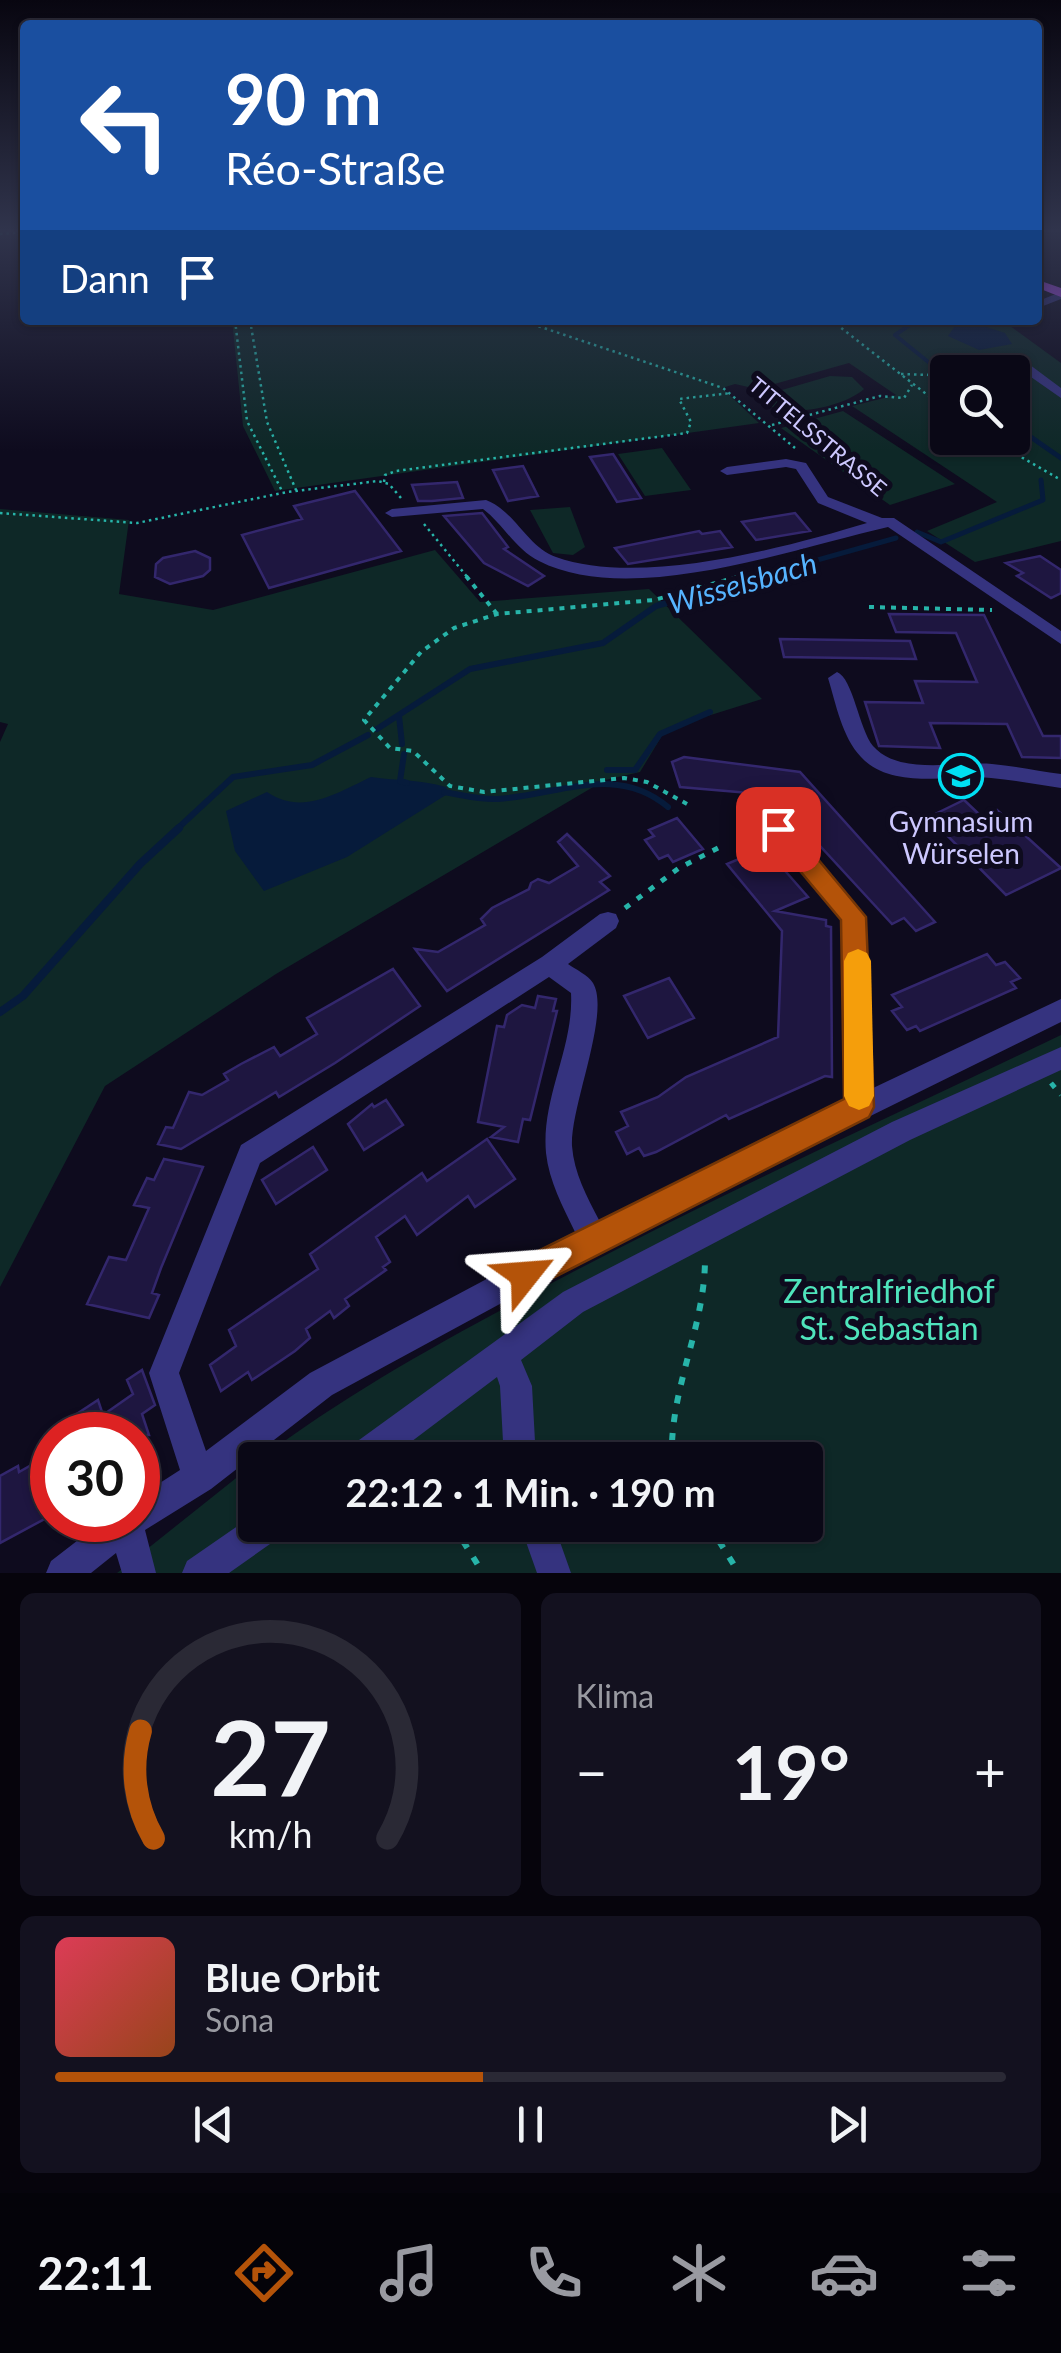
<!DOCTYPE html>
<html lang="de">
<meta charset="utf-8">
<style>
:root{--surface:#0a0816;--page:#13111f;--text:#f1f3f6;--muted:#999aa1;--line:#2a2935;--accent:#b45309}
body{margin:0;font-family:Lato,sans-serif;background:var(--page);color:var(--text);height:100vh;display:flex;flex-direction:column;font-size:38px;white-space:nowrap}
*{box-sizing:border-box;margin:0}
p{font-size:32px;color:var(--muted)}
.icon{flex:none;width:55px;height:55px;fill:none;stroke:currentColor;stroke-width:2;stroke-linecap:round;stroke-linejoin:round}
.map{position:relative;height:1573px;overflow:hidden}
.sheet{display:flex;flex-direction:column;gap:20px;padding:20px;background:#06040c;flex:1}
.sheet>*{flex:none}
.guide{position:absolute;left:20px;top:20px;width:1022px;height:305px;border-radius:10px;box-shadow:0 2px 8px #0004,0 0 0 2px var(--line);background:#1a4fa0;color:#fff;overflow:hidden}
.fabs{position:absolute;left:930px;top:355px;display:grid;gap:20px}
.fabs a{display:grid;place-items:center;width:100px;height:100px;border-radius:10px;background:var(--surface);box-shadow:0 2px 8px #0004,0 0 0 2px var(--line);font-size:50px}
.speed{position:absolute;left:30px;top:1412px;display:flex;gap:20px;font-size:50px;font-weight:700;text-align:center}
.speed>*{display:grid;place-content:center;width:130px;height:130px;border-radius:50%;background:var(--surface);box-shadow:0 2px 8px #0004,0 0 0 2px var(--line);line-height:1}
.speed .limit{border:15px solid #d22;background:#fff;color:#111}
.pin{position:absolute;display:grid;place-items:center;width:85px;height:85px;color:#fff;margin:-42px;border-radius:20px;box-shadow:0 5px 15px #0006}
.me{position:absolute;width:110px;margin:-55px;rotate:62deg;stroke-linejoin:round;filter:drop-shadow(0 0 8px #0008)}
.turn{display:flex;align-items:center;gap:35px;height:210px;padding:0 40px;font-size:45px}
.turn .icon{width:130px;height:130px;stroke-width:2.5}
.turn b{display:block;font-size:70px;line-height:85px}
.then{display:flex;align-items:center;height:95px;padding:0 40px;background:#0003;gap:20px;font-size:38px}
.big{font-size:75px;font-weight:700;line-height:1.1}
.sheet .card{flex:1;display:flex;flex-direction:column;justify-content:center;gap:15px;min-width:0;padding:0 35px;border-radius:15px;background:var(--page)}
.sheet .dial{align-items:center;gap:0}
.dial svg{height:260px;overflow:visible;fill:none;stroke:var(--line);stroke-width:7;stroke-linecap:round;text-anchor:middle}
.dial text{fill:var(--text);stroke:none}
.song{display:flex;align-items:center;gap:30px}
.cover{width:120px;height:120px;border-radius:15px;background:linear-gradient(135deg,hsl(350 70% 55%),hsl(20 70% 35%))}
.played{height:10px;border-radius:5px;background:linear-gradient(90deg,var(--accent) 45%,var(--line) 45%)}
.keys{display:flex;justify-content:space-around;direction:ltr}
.heat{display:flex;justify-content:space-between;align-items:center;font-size:55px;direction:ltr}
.sheet .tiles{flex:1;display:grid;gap:20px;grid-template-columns:1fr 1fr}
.card:last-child{grid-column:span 2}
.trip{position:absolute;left:238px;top:1442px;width:585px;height:100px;border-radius:10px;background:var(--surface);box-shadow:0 2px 8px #0004,0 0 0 2px var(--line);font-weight:700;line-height:100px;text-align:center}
.tab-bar{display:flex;height:160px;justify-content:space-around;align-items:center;background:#040309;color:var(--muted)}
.tab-bar .icon{width:70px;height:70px}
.tab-bar .active{color:var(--accent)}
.tab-bar b{font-size:45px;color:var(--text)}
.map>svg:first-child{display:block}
.green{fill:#0e2827;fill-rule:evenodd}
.water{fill:#061b3b}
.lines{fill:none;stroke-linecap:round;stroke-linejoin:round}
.stream-far3{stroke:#061b3b;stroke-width:4}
.stream-far2{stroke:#061b3b;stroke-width:5}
.stream-far1{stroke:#061b3b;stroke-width:6}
.stream{stroke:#061b3b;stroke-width:8}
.building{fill:#1e1640;stroke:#33276d;stroke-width:2.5}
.path-far3{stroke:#27b4a9;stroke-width:2.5;stroke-dasharray:2.5 4;stroke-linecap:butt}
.path-far2{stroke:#27b4a9;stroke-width:4;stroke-dasharray:5 6;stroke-linecap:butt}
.path-far1{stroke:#27b4a9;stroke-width:5;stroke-dasharray:6 9;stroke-linecap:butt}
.path{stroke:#27b4a9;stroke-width:6;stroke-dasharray:8 11;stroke-linecap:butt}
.minor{fill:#35337f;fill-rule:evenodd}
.major{fill:#ba4fff;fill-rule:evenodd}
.route{fill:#b45309;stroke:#753606;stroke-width:2.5}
.slow{fill:#f59e0b}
.labels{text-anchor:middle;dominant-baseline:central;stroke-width:10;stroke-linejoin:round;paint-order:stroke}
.far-street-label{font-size:22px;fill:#cdc8ff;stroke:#0e0b1e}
.poi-label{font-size:28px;fill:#cdc8ff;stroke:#0e0b1e}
.water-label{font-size:30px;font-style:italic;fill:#56b4ff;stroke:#0e0b1e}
.near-park-label{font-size:32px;fill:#4fe4bc;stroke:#0e0b1e}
</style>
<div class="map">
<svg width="1061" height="1573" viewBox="0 0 1061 1573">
<rect width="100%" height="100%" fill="#0e0b1e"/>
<path class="green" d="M 232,320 L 1002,320 L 1061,363 L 1061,541 L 975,562 L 927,531 L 997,502 L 852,406 L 896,395 L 849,363 L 757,389 L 735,384 L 722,388 L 759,423 L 275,491 L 243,426 ZM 948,372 L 1012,372 L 1012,438 L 948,438 Z
M 830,376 L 852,377 L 864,389 C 843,408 778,422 758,397 Z
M 843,411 L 955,484 L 890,505 L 781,428 Z
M 662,448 L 691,490 L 645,496 L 618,454 Z
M 570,507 L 585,547 L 573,555 L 553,553 L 530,510 Z
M 0,509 L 129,520 L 119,594 L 213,610 L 435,550 L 480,602 L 649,589 L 762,699 L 666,729 L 640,772 L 605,780 L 276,974 L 105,1086 L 0,1287 L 0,742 L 8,724 L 0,722 Z
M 1061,1035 L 1061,1573 L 117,1573 L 255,1463 L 255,1525 L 805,1525 L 805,1460 L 259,1460 C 350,1391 450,1337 550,1284 C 718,1195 890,1117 1061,1035 Z"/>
<path class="water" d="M 980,325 L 1005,333 L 1012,344 L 979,350 L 948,336 L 955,326 Z
M 371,777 C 398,781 419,779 446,787 L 449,793 L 347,857 L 264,891 L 235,851 L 226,811 L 267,792 C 302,816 337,793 371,777 Z"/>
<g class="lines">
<path class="stream-far3" d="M 917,320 L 895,335 L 948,378"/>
<path class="stream-far2" d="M 1012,424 L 1061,458
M 917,532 L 941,542 L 1043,500 L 1041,480
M 753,578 L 896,538"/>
<path class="stream-far1" d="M 399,716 L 402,744
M 377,729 L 470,669 L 603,643 L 656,606 L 762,576
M 404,754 L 400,781 L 407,783
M 607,770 L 635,770 L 660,734 L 710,712
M 444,792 C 462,795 480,800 498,799 C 558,795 616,763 668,807
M 176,830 L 233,777 L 312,765 L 368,735"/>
<path class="stream" d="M 0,1012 L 23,996 L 140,864 L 179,828"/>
</g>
<path class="building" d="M 613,454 L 641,498 L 617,502 L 590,457 Z
M 523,466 L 538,496 L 508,501 L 493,470 Z
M 457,482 L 463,498 L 432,501 L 418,501 L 412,485 Z
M 355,491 L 401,551 L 269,588 L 242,535 L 302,519 L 294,506 Z
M 482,513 L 508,547 L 504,549 L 544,576 L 528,586 L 484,563 L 444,516 Z
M 795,513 L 810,531 L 756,540 L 742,522 Z
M 699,531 L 702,534 L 720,531 L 732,547 L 628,564 L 615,548 Z
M 195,551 L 210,558 L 210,570 L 203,576 L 170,584 L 155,577 L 156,564 L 163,558 Z
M 1040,556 L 1061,570 L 1061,593 L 1051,598 L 1017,576 L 1023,573 L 1006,563 Z
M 889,614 L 984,615 L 1043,736 L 1061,736 L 1061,758 L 1022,757 L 1007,724 L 930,723 L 940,748 L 879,746 L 865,702 L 923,703 L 915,681 L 977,682 L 956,633 L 896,632 Z
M 780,639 L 910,641 L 916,659 L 784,657 Z
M 684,757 L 800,772 L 935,922 L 916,931 L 904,918 L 892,924 L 773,795 L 680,787 L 672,762 Z
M 964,800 L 982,817 L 997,810 L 1061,868 L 1006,895 L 929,817 Z
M 677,818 L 703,849 L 673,862 L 668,855 L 659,859 L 645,840 L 654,836 L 649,830 Z
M 567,834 L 610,876 L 600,882 L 609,890 L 447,991 L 415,949 L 438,952 L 485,925 L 481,919 L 492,908 L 529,889 L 531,883 L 538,879 L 549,883 L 578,866 L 558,842 Z
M 765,848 L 808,897 L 775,911 L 826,920 L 826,926 L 831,927 L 832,1077 L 825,1076 L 729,1119 L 726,1115 L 656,1152 L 644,1156 L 639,1148 L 627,1154 L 616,1132 L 628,1126 L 621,1112 L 658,1097 L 686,1077 L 778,1037 L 782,931 L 727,864 Z
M 987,954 L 996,965 L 1005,962 L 1020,978 L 1011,982 L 1016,988 L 920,1031 L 916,1026 L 907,1030 L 892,1011 L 902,1007 L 892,995 Z
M 393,969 L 420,1006 L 335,1063 L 279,1097 L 276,1092 L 181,1149 L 158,1144 L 166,1127 L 173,1128 L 189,1092 L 202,1095 L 228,1080 L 224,1074 L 241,1064 L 274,1047 L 280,1056 L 317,1034 L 307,1018 Z
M 669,978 L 694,1018 L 648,1038 L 624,996 Z
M 538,996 L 556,999 L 553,1011 L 557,1011 L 530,1120 L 523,1119 L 518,1142 L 491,1137 L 504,1127 L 478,1122 L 497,1026 L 504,1027 L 507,1015 L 522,1005 L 535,1008 Z
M 386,1100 L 403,1125 L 364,1150 L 348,1124 L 372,1104 L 374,1107 Z
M 487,1139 L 515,1179 L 475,1207 L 468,1196 L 417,1235 L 405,1216 L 376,1237 L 390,1262 L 383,1267 L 386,1270 L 345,1299 L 349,1306 L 334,1318 L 330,1311 L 306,1329 L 310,1338 L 295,1351 L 252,1380 L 248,1372 L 221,1391 L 210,1365 L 236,1346 L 229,1330 L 318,1269 L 310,1254 L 422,1173 L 427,1181 Z
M 313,1147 L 327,1170 L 276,1204 L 262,1180 Z
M 164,1159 L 203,1167 L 161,1268 L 152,1293 L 159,1295 L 149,1318 L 87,1304 L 109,1257 L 126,1260 L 149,1208 L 134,1205 L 147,1178 L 154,1180 Z
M 142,1370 L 155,1405 L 142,1414 L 149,1435 L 71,1435 L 66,1421 L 98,1400 L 103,1415 L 133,1394 L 127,1380 Z
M 42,1459 L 52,1515 L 0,1543 L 0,1476 L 18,1466 L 19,1472 Z"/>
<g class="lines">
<path class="path-far3" d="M 0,234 L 25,232
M 235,320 L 247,421 L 282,491
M 250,320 L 267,422 L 296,490
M 520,320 L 723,388 L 795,448
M 831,320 L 948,411
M 901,374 L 932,375 L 948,385
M 772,425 L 880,396 L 904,398 L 912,385
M 988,438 L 1061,480
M 384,482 L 385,475 L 396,471 L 687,433 L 691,422 L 679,399 L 731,393
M 0,513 L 137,523 L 287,492 L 378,481 L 389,484 L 401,498
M 424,524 L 468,578
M 732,578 L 741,576"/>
<path class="path-far2" d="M 466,576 L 497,614
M 869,607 L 992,610
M 687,804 L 647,782 L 624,778 L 484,792 L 450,786 L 413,751 L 390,748 L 364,720 L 421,652 L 454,628 L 497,614 L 654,600 L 741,576"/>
<path class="path-far1" d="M 625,908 L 679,868 L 722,846
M 1051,1083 L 1061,1095"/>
<path class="path" d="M 672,1460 C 669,1390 705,1328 705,1259
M 453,1525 L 483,1573
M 709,1525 L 739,1573"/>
<path class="minor" d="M 1061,292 L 1061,299 L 1038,308 L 1038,301 Z
M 1014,359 L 1022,359 L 1061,388 L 1061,398 L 1014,365 Z
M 786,459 L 806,463 L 828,497 L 882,518 L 894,518 L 1061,631 L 1061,644 L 888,527 C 794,548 631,608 539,561 C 516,550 503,524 483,509 L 392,517 L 385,513 L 392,509 L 486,500 C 515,511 527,547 556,557 C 639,587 784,548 867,523 L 818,503 L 796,469 L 786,467 L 727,475 L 720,471 L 727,467 Z
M 837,672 C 853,678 859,729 873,746 C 899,776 957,761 992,764 C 1015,766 1038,771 1061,774 L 1061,788 C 1038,785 1014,780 991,778 C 952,775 891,790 861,757 C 842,737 836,704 828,678 Z
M 779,821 L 786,823 L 865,917 L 871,1089 L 1061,999 L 1061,1022 L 603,1248 L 332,1395 L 211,1489 L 145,1530 L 156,1573 L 122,1573 L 116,1553 L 91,1573 L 46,1573 L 51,1561 L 104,1520 L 138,1520 L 138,1497 L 180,1470 L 149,1373 L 241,1145 L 542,957 L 600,914 L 608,912 L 616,914 L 619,921 L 616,928 L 568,964 C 575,969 588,975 593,983 C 611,1013 570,1107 572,1146 C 574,1173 587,1197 599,1220 L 846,1102 L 843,920 L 772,835 L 769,829 L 772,823 ZM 549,977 L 571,993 C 574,1048 541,1098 546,1153 C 549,1181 563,1207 575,1232 L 310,1373 L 206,1451 L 179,1373 L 260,1163 Z
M 1061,1047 L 1061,1070 L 910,1140 L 583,1312 L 521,1360 L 532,1386 L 536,1460 L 504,1460 L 500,1386 L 497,1377 L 387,1460 L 344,1460 L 348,1448 L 563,1292 L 892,1122 Z
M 255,1514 L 255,1525 L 285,1525 L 280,1537 L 229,1573 L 182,1573 L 187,1561 Z
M 520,1525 L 554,1525 L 571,1573 L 537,1573 Z"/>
<path class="major" d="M 1038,280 L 1061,288 L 1061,297 L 1038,288 Z"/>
</g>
<linearGradient id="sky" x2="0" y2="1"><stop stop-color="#080610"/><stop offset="0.51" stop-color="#30344c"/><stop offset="1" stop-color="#30344c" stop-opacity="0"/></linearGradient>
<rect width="1061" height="451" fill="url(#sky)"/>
<path class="route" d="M 778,820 L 787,822 L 866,917 L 874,1107 L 869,1117 L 537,1286 L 525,1291 L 514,1286 L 509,1275 L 514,1263 L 844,1099 L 841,920 L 770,835 L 770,822 Z"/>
<path class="slow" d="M 858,949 L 867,953 L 871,961 L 874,1096 L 869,1106 L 859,1110 L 849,1106 L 844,1096 L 844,961 L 848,953 Z"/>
<defs>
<symbol id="school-ring" viewBox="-11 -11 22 22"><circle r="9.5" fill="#0e0b1e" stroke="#00dff3" stroke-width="1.5"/><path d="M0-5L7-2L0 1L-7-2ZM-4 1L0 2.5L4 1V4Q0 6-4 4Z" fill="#00dff3"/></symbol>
</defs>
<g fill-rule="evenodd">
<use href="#school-ring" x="936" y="751" width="50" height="50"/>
</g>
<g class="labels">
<g class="far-street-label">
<text transform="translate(818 436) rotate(40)">TITTELSSTRASSE</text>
</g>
<g class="poi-label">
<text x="961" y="821">Gymnasium<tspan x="961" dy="32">Würselen</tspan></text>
</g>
<g class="water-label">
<text transform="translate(742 582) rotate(-16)">Wisselsbach</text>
</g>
<g class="near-park-label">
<text x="889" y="1290">Zentralfriedhof<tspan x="889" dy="37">St. Sebastian</tspan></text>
</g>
</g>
</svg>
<div class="fabs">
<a><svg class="icon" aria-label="search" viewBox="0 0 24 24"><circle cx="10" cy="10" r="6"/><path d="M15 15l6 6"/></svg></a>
</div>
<div class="speed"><div class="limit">30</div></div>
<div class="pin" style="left:778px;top:829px;background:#d93025"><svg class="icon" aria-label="arrive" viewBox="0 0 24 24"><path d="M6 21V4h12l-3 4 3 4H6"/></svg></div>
<svg class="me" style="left:525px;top:1275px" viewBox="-20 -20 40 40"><path d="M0-17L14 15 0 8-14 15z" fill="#b45309" stroke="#fff" stroke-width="4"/></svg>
<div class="trip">22:12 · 1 Min. · 190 m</div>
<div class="guide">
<div class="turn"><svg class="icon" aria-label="left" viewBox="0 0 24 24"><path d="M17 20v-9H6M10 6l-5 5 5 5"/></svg><div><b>90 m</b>Réo-Straße</div></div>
<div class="then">Dann<svg class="icon" aria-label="arrive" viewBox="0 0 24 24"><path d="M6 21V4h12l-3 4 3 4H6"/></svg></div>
</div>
</div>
<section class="sheet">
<div class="tiles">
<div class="card dial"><svg viewBox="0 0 100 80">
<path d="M14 69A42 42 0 1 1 86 69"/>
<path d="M14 69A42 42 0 0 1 10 36" stroke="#b45309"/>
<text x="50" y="56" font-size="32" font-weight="700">27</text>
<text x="50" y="72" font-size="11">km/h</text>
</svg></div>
<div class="card"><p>Klima</p>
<div class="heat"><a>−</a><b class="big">19°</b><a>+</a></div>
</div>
<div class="card">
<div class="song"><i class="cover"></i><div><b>Blue Orbit</b><p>Sona</p></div></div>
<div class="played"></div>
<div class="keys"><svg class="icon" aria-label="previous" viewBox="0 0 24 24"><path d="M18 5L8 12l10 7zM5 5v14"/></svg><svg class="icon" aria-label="pause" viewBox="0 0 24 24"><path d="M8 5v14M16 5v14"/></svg><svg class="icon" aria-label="next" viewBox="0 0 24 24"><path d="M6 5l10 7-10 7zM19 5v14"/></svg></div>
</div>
</div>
</section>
<nav class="tab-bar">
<b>22:11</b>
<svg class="icon active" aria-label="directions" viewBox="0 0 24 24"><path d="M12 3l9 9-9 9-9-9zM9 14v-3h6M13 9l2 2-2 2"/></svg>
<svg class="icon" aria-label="music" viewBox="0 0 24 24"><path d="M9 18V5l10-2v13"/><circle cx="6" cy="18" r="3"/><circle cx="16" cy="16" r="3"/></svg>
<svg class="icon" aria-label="phone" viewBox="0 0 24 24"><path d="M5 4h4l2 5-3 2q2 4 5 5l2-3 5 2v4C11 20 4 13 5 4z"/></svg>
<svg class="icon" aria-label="climate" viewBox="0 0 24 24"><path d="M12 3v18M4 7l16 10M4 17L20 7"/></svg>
<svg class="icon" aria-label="car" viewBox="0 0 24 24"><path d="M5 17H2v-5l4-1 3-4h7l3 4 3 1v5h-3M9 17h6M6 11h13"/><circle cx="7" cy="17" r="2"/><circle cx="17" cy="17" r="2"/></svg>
<svg class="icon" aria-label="filters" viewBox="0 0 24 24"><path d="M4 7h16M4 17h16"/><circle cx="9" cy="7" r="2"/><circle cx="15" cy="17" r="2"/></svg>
</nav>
